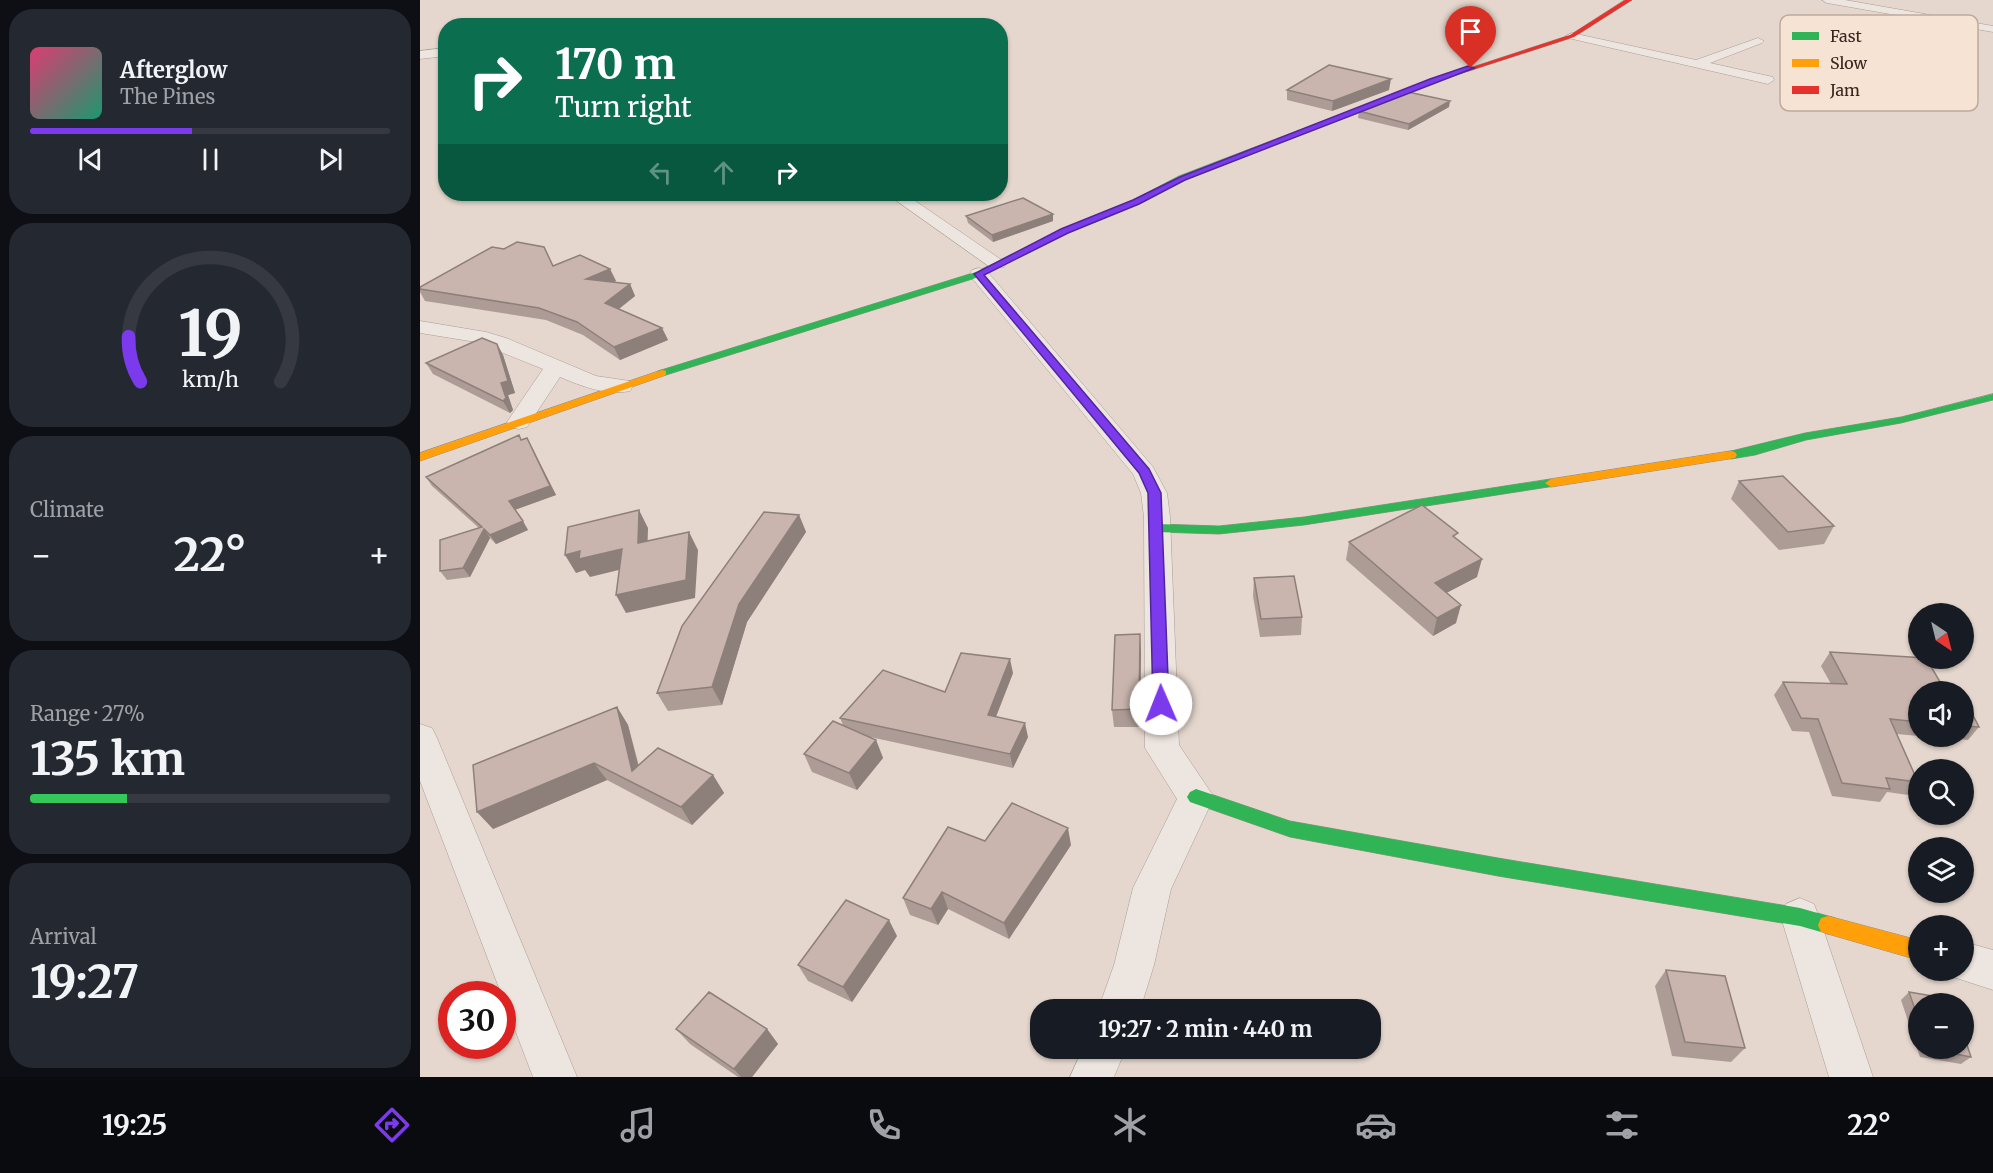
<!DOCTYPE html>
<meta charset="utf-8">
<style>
:root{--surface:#171b24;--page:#242831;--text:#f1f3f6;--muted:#9ea1a6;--line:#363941;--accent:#7c3aed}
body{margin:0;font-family:Merriweather,serif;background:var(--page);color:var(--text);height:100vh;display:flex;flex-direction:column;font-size:22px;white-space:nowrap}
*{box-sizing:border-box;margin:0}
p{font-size:20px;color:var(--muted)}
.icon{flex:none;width:33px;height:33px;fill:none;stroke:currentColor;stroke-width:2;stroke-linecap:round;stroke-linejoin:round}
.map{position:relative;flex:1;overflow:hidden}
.details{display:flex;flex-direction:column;gap:9px;padding:9px;background:#0d0f14;width:420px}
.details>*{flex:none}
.guide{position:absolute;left:18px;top:18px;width:570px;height:183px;border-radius:24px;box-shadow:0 2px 4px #0004;background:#0b6e4f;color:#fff;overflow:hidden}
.needle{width:39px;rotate:145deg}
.fabs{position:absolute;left:1488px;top:603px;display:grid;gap:12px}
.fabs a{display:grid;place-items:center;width:66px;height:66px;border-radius:50%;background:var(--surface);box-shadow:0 2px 4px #0004;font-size:30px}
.speed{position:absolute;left:18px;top:981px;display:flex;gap:12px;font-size:30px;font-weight:700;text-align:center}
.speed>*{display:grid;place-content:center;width:78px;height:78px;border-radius:50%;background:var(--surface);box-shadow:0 2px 4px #0004;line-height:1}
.speed .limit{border:9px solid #d22;background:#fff;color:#111}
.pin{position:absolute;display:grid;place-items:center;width:51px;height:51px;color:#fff;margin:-62px -26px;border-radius:50% 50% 50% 0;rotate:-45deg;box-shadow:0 0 6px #0007}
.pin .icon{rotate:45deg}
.me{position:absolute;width:66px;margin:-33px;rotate:359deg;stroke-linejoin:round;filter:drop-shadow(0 0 4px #0008)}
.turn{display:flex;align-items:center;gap:21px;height:126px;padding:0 18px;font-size:27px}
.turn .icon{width:78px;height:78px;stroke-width:2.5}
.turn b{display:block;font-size:42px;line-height:51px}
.lanes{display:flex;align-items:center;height:57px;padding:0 18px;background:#0003;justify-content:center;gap:30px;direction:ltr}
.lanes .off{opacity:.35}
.big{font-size:45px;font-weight:700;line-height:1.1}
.details .widget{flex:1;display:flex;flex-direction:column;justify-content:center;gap:9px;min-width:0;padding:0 21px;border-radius:24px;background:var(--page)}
.details .dial{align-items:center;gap:0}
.dial svg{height:156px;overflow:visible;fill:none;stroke:var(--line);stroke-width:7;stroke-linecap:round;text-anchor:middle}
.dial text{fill:var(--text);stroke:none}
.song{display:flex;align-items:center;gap:18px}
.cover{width:72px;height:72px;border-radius:9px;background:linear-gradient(135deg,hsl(340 70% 55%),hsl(160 70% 35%))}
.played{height:6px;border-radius:3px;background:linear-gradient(90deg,var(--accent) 45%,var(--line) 45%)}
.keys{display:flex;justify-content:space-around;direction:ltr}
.heat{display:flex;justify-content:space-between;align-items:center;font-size:33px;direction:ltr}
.charge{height:9px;border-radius:4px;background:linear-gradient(90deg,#34c759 27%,var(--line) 0)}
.trip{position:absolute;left:610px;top:999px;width:351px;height:60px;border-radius:24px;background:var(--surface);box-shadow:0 2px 4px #0004;font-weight:700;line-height:60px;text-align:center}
.tabs{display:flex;height:96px;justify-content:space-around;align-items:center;background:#090b0e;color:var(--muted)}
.tabs .icon{width:42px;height:42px}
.tabs .current{color:var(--accent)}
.tabs b{font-size:27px;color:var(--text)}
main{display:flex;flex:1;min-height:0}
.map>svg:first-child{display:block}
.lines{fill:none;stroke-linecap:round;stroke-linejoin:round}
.street-casing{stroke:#aa9d96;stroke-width:1}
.fast-casing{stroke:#9a8d86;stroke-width:1}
.slow-casing{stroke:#9a8d86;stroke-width:1}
.jam-casing{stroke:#9a8d86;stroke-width:1}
.street{fill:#ede5df;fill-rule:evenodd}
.fast{fill:#30b455;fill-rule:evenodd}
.slow{fill:#ff9f0a;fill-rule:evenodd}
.jam{fill:#e5322d;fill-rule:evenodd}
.wall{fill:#ad9c96}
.shaded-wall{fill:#8d7f7a}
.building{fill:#c9b5ae;stroke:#8d7f7a;stroke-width:1.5}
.route{fill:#7c3aed;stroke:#51269a;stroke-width:1.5}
.key{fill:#f6e3d3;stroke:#bdaa9d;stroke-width:1.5}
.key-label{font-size:16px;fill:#39241e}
</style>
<main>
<section class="details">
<div class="widget">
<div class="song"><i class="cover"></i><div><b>Afterglow</b><p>The Pines</p></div></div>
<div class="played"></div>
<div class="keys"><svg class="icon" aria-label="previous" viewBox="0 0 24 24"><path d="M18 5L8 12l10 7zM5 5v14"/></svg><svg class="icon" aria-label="pause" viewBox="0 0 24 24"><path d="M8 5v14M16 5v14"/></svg><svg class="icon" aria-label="next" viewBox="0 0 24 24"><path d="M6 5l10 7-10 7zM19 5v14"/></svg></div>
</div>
<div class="widget dial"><svg viewBox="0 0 100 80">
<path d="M14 69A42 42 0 1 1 86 69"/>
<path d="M14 69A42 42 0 0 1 8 46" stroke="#7c3aed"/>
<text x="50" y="56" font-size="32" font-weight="700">19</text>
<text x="50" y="72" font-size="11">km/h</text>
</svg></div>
<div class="widget"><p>Climate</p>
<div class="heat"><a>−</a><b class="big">22°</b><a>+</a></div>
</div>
<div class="widget"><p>Range · 27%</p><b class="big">135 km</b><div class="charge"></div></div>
<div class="widget"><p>Arrival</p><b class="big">19:27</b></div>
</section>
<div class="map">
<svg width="1573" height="1077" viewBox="0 0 1573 1077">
<rect width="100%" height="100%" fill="#e5d7cd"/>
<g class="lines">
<defs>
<path id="street" d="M 1402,0 L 1425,0 L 1573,26 L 1573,32 L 1407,3 Z
M 1152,33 L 1276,60 L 1338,38 L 1344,41 L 1342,43 L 1290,63 L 1353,77 L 1354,80 L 1348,84 L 1148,38 L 1146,36 Z
M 26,48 L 26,56 L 0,59 L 0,51 Z
M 467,194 L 485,194 L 586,263 L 584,267 L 570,267 Z
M 559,268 L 566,270 L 733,467 L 747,493 L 750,517 L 759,745 L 794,797 L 751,889 L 734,965 L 720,1010 L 678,1010 L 694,965 L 713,888 L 757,799 L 725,748 L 724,517 L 721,493 L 713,474 L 552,278 L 550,274 L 552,270 Z
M 0,321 L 66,332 L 86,338 L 176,376 L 210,381 L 213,386 L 210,391 C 187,396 161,386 140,377 L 107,427 L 99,429 L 91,427 L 87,422 L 123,369 L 56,342 L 0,333 Z
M 0,724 L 12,728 L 17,738 L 157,1077 L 113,1077 L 0,781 Z
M 1380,898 L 1394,904 L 1399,917 L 1453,1077 L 1409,1077 L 1361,917 L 1366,904 Z
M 1544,942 L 1573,950 L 1573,990 L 1530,976 L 1527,970 L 1544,970 Z
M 663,1048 L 706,1048 L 694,1077 L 650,1077 Z"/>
<path id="fast" d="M 1019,77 L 1021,80 L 765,180 L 719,204 L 648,233 L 562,276 L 246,375 L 238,375 L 237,373 L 238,371 L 556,272 L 642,229 L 713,200 L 759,176 Z
M 1573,394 L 1573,400 L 1481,423 L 1386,440 L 1335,455 L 1311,459 L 1305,455 L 1307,452 L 1385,433 L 1481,417 Z
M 1131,479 L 1135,480 L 1137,483 L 1135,486 L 884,525 L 799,534 L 737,532 L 730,528 L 737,524 L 799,526 L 884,517 Z
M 776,789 L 870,821 L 1078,858 L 1380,908 L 1415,918 L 1418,925 L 1415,932 L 1408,934 L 1380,926 L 1078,876 L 870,837 L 770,802 L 767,797 L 770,792 Z"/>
<path id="slow" d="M 242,370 L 246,371 L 246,375 L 0,461 L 0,453 Z
M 1311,451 L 1315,452 L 1317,455 L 1315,458 L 1131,487 L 1125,483 L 1131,479 Z
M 1408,916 L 1498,940 L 1498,960 L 1401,932 L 1398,925 L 1401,918 Z"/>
<path id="jam" d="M 1205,0 L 1212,0 L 1154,37 L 1021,80 L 1016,79 L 1150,35 Z"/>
</defs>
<use href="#street" class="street-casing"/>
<use href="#fast" class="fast-casing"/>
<use href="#slow" class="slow-casing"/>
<use href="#jam" class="jam-casing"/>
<use href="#street" class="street"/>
<use href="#fast" class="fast"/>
<use href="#slow" class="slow"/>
<use href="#jam" class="jam"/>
</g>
<path class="wall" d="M 867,90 L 969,90 L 912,111 L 867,100 Z
M 1029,107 L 988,130 L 938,118 L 939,111 Z
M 633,214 L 633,221 L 573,242 L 548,223 L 546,216 Z
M 133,266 L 190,269 L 196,281 L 193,282 L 210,284 L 215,296 L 199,309 L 242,328 L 248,340 L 200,360 L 163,335 L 126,320 L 5,301 L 0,292 L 0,287 Z
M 77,344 L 83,355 L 95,393 L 88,395 L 93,410 L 90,413 L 13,374 L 6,363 Z
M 102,440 L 112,447 L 136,495 L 95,510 L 108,530 L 76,544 L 70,538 L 50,577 L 27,580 L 20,571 L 59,528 L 12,486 L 6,477 Z
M 1319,481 L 1414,526 L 1404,544 L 1359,550 L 1311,499 Z
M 379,515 L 386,532 L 327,622 L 302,705 L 248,711 L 237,693 Z
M 1036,538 L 1057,577 L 1026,593 L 1036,623 L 1013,636 L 926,560 L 929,542 Z
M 834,578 L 882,617 L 881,635 L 840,637 L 833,596 Z
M 721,651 L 720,727 L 694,727 L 692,710 Z
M 1410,652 L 1498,692 L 1498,736 L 1477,734 L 1498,783 L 1488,795 L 1467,792 L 1460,802 L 1412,796 L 1389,732 L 1372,731 L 1354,695 L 1363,682 L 1411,684 L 1401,666 Z
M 593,673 L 576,717 L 608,737 L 593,768 L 450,737 L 456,740 L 463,758 L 437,790 L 392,772 L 384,754 L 423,725 L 420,718 L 525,692 Z
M 1544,698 L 1559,727 L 1548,740 L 1506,736 L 1544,736 Z
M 197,707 L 208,725 L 219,766 L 293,775 L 304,793 L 272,825 L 187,780 L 73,829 Z
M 565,841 L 651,845 L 589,939 L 528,909 L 518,925 L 490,915 L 483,898 Z
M 477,936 L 432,1002 L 388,981 L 378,965 Z
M 1246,970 L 1325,1048 L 1311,1062 L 1252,1056 L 1235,986 Z
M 1489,992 L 1498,1004 L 1498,1048 L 1544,1048 L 1551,1057 L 1541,1064 L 1500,1057 L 1481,1000 Z
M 256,1029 L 347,1029 L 358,1044 L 332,1077 L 318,1077 L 270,1044 Z"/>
<path class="shaded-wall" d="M 971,79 L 969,90 L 912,111 L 913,101 Z
M 1030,101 L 1029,107 L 988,130 L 989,124 Z
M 633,214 L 633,221 L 573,242 L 572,235 Z
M 190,269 L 196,281 L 172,291 L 166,279 Z
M 210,284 L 215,296 L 191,315 L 185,303 Z
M 242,328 L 248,340 L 200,360 L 194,347 Z
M 77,344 L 83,355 L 95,393 L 88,395 L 93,410 L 90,413 L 83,401 Z
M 107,438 L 136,495 L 94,510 L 89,501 Z
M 219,510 L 228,528 L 227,561 L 218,543 Z
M 379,515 L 386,532 L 327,622 L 302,705 L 292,687 L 319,604 Z
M 103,521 L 108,530 L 76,544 L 70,535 Z
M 64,529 L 70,538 L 50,577 L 43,568 Z
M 269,532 L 278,550 L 275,598 L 206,613 L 196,595 Z
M 202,549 L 211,567 L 170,577 L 165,570 L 156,573 L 145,555 L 160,551 Z
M 1062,559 L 1057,577 L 1011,601 L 1015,583 Z
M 1041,605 L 1036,623 L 1013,636 L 1017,618 Z
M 720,634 L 721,651 L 720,727 L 719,709 Z
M 590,659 L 593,673 L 571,729 L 568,715 Z
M 197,707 L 208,725 L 224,789 L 212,771 Z
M 605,723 L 608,737 L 593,768 L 590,754 Z
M 456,740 L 463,758 L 437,790 L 429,773 Z
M 174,763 L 187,780 L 73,829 L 57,812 Z
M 293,775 L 304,793 L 272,825 L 261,807 Z
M 648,828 L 651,845 L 589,939 L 584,923 Z
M 522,892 L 528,909 L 518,925 L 511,909 Z
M 469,920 L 477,936 L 432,1002 L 423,987 Z
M 347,1029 L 358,1044 L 332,1077 L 321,1077 L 314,1069 Z"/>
<path class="building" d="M 909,65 L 971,79 L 913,101 L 867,90 Z
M 988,92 L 1030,101 L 989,124 L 939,111 Z
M 603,198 L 633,214 L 572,235 L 546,216 Z
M 97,242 L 124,247 L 133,266 L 160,255 L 190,269 L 166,279 L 210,284 L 185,303 L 242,328 L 194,347 L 157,322 L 119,308 L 0,289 L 0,287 L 72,247 L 84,249 Z
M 62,338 L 77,344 L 88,381 L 81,383 L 86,398 L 83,401 L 6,363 Z
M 99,435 L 101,440 L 107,438 L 130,486 L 89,501 L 103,521 L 70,535 L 64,529 L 43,568 L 20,571 L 20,540 L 62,527 L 6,477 Z
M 1363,476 L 1414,526 L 1368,532 L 1319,481 Z
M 1002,505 L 1038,533 L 1033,536 L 1062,559 L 1015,583 L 1041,605 L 1017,618 L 929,542 Z
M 219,510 L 218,543 L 269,532 L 266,580 L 196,595 L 202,549 L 159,559 L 160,551 L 145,555 L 148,527 Z
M 344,512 L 379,515 L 319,604 L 292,687 L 237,693 L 262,626 Z
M 874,576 L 882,617 L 841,619 L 834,578 Z
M 720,634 L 719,709 L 692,710 L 695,635 Z
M 1410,652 L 1506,658 L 1526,692 L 1498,692 L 1498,722 L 1470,719 L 1498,782 L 1466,778 L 1470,789 L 1422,783 L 1398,719 L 1381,718 L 1363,682 L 1427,684 Z
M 541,653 L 590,659 L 568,715 L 605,723 L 590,754 L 420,718 L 463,670 L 525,692 Z
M 1544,698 L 1559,727 L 1544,726 Z
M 197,707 L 212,771 L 238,748 L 293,775 L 261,807 L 174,763 L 57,812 L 53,765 Z
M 413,721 L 456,740 L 429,773 L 384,754 Z
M 592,803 L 648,828 L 584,923 L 522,892 L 511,909 L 483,898 L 528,827 L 565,841 Z
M 426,900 L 469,920 L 423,987 L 378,965 Z
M 1246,970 L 1305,976 L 1325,1048 L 1265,1042 Z
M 289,992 L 347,1029 L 314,1069 L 256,1029 Z
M 1489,992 L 1530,999 L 1532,1004 L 1498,1004 L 1498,1018 Z
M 1544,1036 L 1551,1057 L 1509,1049 L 1509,1048 L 1544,1048 Z"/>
<path class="route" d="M 1048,66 L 1054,68 L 765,180 L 719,204 L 648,233 L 564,275 L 729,469 L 741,493 L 749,704 L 747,709 L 741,710 L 735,709 L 733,704 L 728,493 L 719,473 L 554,274 L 641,229 L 713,200 L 760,177 L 1010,79 Z"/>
<rect x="1360" y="15" width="198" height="96" rx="9" class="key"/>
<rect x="1372" y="32" width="27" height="8" fill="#30b455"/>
<rect x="1372" y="59" width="27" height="8" fill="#ff9f0a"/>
<rect x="1372" y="86" width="27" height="8" fill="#e5322d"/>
<g class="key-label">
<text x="1410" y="42">Fast</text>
<text x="1410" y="69">Slow</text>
<text x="1410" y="96">Jam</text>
</g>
</svg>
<div class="fabs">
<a><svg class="needle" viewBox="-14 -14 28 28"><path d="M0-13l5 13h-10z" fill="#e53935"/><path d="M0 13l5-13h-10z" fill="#9ea1a6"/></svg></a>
<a><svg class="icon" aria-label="sound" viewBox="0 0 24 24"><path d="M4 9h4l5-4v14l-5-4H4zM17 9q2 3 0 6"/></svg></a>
<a><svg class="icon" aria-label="search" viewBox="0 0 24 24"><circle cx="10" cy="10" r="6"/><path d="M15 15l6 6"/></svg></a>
<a><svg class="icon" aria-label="layers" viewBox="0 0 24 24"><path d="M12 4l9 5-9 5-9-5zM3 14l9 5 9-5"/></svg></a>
<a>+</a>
<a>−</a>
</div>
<div class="speed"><div class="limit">30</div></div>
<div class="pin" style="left:1051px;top:68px;background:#d93025"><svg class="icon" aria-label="arrive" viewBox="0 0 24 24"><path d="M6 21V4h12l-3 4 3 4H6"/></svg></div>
<svg class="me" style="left:741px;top:704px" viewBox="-20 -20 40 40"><circle r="19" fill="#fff"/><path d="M0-13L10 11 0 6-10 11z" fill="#7c3aed"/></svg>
<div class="trip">19:27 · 2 min · 440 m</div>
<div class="guide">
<div class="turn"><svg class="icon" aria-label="right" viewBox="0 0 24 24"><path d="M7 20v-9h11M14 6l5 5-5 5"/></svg><div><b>170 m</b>Turn right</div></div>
<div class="lanes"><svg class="icon off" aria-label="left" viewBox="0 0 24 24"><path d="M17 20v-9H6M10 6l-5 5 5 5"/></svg><svg class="icon off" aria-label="ahead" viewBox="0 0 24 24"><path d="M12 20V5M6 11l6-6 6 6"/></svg><svg class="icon" aria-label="right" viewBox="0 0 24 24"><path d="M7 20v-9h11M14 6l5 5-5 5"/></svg></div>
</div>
</div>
</main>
<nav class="tabs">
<b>19:25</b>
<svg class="icon current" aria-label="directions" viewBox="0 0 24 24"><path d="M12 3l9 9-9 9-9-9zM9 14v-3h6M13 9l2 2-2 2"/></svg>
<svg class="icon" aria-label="music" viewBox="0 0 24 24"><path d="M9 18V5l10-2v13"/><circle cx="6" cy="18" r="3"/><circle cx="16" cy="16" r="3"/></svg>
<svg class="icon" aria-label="phone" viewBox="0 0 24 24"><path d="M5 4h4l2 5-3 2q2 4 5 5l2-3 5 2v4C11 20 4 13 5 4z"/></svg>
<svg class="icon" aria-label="climate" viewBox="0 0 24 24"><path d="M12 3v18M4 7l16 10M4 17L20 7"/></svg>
<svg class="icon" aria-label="car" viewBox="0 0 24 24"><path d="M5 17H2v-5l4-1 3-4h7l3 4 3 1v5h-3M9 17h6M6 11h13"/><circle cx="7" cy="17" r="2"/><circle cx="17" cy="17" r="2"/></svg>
<svg class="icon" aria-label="filters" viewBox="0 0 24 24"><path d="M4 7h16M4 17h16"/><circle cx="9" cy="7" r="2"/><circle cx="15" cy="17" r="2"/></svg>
<b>22°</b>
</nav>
